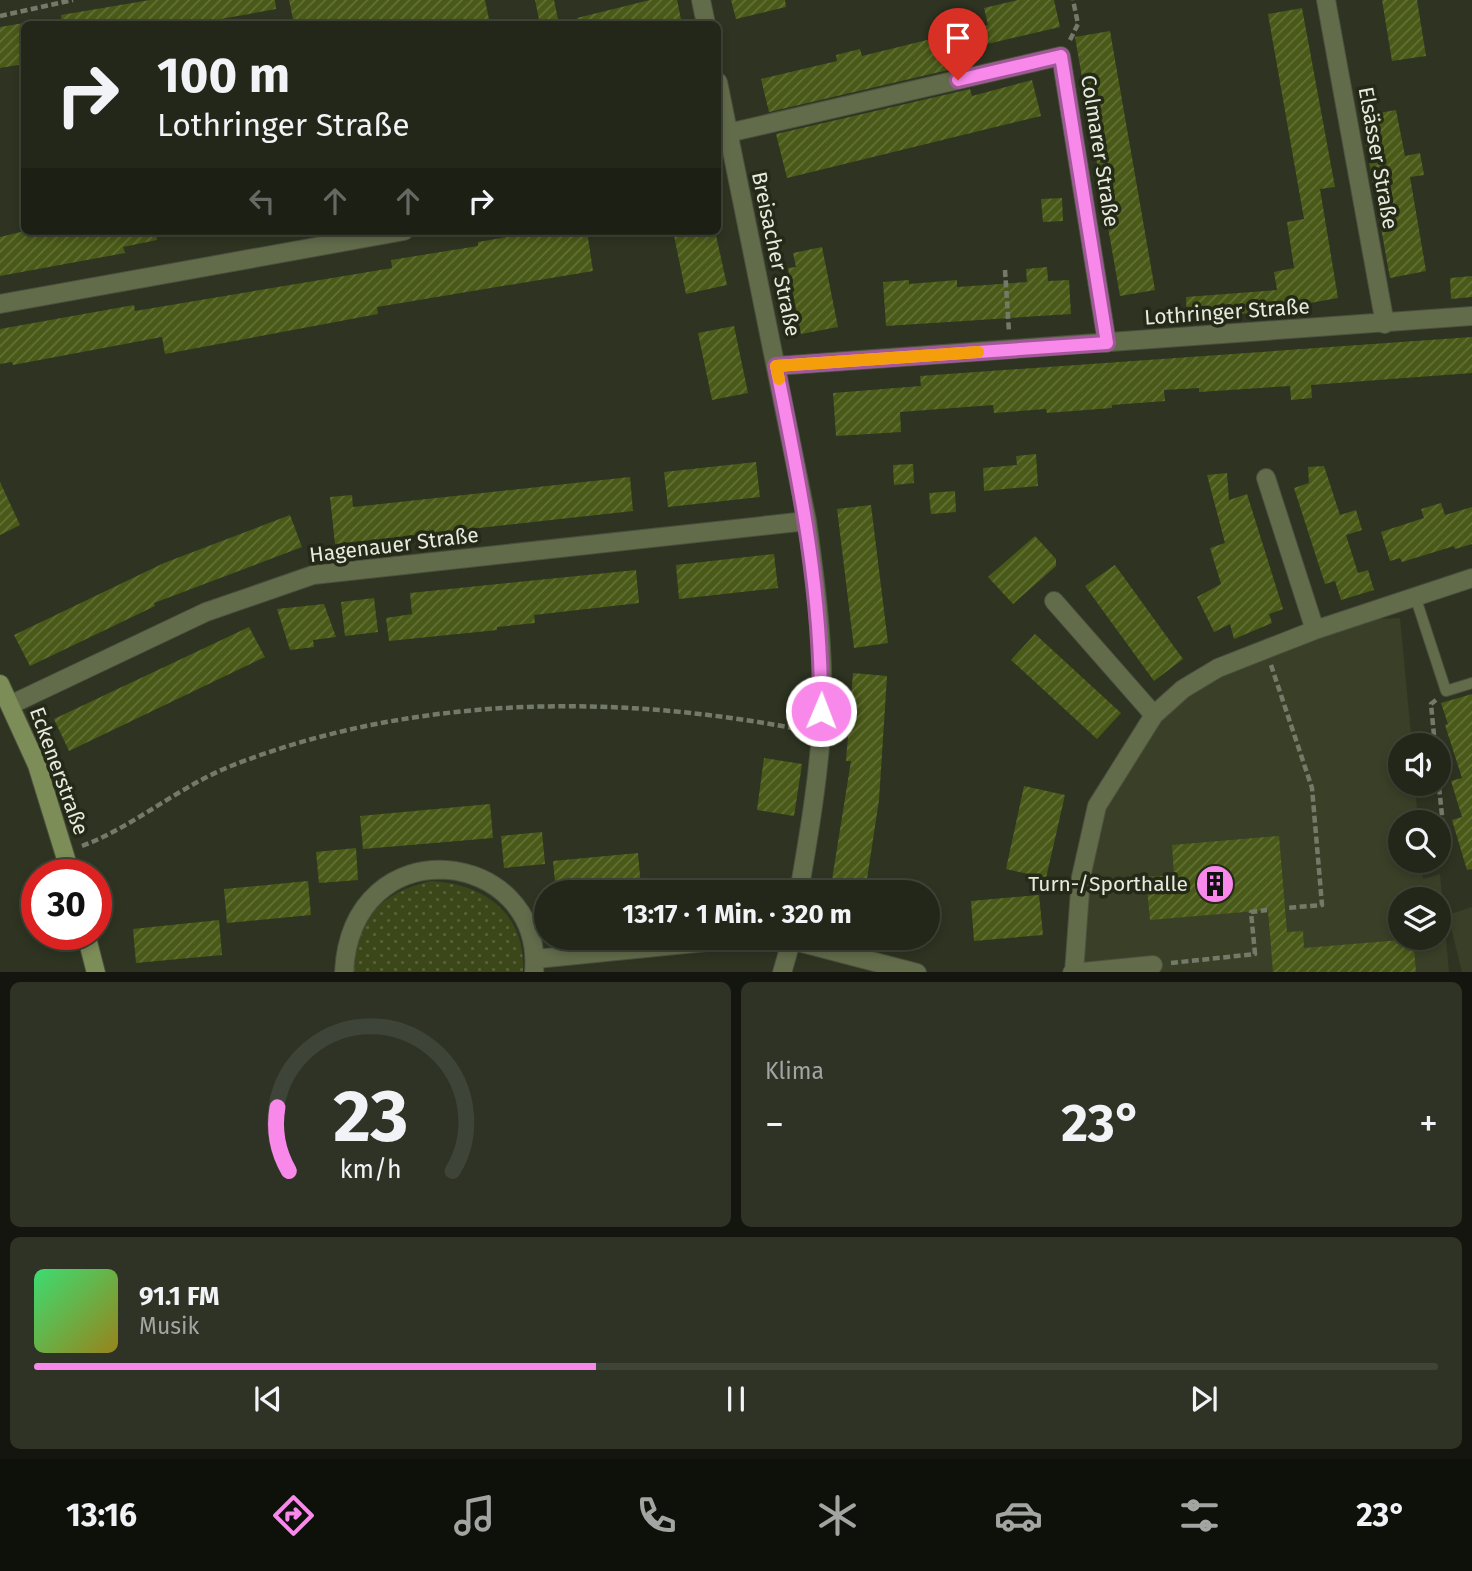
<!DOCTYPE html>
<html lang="de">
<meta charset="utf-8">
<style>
:root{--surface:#222719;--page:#2e3326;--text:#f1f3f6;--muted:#a2a5a2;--line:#3f4438;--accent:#f888ea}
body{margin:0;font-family:"Fira Sans",sans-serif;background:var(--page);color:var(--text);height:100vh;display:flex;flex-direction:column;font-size:26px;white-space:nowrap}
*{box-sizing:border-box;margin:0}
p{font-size:23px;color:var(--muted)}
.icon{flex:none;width:38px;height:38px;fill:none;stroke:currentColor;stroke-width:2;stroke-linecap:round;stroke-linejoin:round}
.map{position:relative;height:972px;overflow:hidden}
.details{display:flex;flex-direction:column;gap:10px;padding:10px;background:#13150e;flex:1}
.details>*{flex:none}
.guide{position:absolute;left:21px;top:21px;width:700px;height:214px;border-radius:10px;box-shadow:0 4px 10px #0003,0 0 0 2px var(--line);background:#222719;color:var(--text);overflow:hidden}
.tools{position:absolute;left:1388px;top:733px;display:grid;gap:14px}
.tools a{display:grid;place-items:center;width:63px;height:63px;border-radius:50%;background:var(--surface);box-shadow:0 4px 10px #0003,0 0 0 2px var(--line);font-size:35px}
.speed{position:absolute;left:21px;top:859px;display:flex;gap:14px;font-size:35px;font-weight:700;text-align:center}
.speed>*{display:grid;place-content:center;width:91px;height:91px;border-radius:50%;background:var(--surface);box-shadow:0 4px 10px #0003,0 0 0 2px var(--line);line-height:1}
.speed .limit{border:10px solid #d22;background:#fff;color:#111}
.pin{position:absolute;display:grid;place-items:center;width:60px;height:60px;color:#fff;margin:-72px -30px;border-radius:50% 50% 50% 0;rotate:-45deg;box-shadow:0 0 7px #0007}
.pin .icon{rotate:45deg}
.me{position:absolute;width:77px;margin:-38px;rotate:1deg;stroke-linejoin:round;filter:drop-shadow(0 0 5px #0008)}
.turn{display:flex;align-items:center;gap:24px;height:147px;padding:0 21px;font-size:32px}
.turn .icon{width:91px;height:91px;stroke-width:2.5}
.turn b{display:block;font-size:49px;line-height:60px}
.lanes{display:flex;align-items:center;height:66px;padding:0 21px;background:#0003;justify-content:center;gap:35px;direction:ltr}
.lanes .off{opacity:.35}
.big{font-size:52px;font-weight:700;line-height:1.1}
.details .tile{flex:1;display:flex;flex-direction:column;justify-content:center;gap:10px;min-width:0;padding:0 24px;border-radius:10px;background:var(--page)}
.details .dial{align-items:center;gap:0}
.dial svg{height:182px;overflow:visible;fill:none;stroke:var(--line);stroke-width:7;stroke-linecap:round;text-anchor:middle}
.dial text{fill:var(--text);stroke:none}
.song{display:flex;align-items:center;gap:21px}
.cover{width:84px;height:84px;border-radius:10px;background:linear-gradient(135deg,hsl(140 70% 55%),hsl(50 70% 35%))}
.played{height:7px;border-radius:4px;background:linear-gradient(90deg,var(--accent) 40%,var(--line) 40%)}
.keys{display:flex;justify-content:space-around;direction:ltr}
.heat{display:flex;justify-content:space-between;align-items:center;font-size:38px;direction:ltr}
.details .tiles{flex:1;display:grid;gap:10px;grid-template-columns:1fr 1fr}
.tile:last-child{grid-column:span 2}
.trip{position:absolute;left:534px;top:880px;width:406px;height:70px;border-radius:35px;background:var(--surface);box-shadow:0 4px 10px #0003,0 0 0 2px var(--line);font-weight:700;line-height:70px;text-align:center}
.tabs{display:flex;height:112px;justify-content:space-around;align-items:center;background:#0e100a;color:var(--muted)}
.tabs .icon{width:49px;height:49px}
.tabs .on{color:var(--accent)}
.tabs b{font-size:32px;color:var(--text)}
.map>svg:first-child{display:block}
.built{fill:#394027;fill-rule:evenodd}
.park{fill:url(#park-dots)}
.building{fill:url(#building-hatch)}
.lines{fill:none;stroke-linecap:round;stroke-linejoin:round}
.lane-casing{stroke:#4c513f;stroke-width:12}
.street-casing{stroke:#4c513f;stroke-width:20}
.secondary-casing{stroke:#4c513f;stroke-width:20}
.path{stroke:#747a69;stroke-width:4.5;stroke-dasharray:7 3.5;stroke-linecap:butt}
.lane{stroke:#626c4b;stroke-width:10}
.street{stroke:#626c4b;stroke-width:18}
.secondary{stroke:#7d8d57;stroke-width:18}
.route-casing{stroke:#a15898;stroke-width:18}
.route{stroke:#f888ea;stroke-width:12}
.slow{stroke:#f59e0b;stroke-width:12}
.labels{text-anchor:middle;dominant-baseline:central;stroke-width:7;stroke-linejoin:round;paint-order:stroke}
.street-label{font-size:21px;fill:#e7ebdf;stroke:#242a17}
.poi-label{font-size:21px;fill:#e7ebdf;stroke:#242a17;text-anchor:end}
</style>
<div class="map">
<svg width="1472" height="973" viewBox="0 0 1472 973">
<defs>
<pattern id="park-dots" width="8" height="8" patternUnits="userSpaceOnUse" patternTransform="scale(1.75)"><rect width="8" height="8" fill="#3b4719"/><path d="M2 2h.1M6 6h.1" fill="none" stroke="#57623a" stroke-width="1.8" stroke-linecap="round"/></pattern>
<pattern id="building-hatch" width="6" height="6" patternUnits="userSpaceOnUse" patternTransform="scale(1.75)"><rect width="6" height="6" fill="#495917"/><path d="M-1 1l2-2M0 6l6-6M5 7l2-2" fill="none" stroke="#637138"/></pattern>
</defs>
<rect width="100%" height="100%" fill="#2e3421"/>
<path class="built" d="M 1400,618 L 1412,745 L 1400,746 L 1400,784 L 1415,784 L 1418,822 L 1400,822 L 1400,861 L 1421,861 L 1423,879 L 1440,874 L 1449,972 L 1079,973 L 1089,877 L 1103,806 L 1163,713 L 1221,672 L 1353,620 ZM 1400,900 L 1438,900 L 1438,938 L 1400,938 Z
M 1472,907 L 1472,972 L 1462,972 L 1448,915 Z"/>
<path class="park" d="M 431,881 C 485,884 526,914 523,972 L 353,973 C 358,919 378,893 431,881 Z"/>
<path class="building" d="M 150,0 L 275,0 L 276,9 L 221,19 L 222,24 L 62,24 L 61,15 Z
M 289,0 L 485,0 L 490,24 L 294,24 Z
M 535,0 L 554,0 L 559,24 L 540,24 Z
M 650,0 L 677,0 L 682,24 L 578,24 L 577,18 Z
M 731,0 L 785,0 L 786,7 L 736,19 Z
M 1018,0 L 1054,0 L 1060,27 L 961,50 L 965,66 L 769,112 L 761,79 L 837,61 L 836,55 L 860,49 L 862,56 L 988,25 L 984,8 Z
M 1382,0 L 1417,0 L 1426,56 L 1392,61 Z
M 1302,8 L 1335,187 L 1320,189 L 1338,298 L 1253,313 L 1187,318 L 1186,297 L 1277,290 L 1274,272 L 1294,268 L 1287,222 L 1304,219 L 1268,14 Z
M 24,23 L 24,64 L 0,68 L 0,27 Z
M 1110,31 L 1155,290 L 1120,296 L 1075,37 Z
M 1032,80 L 1041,116 L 787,178 L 776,134 L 970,89 L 972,96 Z
M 1396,110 L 1405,156 L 1420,153 L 1424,175 L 1410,177 L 1426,271 L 1390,278 L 1361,116 Z
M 1062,198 L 1063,221 L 1043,222 L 1041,199 Z
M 25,231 L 156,231 L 157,240 L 123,247 L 125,253 L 0,276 L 0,237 Z
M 541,231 L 587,231 L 593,271 L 377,307 L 378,314 L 165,354 L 162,337 L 13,365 L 12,362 L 0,364 L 0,329 L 134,305 L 135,311 L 392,268 L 391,260 L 478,246 L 478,242 Z
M 673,231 L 715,231 L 727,285 L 686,294 Z
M 822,247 L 838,327 L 801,334 L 788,268 L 796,267 L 793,253 Z
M 1047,267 L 1048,281 L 1069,280 L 1071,314 L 886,326 L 883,282 L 909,280 L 909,284 L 957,280 L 957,287 L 1027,282 L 1026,269 Z
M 1472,276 L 1472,297 L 1451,299 L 1450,278 Z
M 734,326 L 748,393 L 712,400 L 698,333 Z
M 1472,337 L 1472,373 L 1311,385 L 1312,398 L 1291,400 L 1290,386 L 1199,392 L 1199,388 L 1164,390 L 1165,401 L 1112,405 L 1112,408 L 1047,413 L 1046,409 L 994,413 L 993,405 L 900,412 L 901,432 L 836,436 L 833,393 L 921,386 L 920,376 Z
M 1036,454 L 1038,486 L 984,491 L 983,468 L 1017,465 L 1016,456 Z
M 756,462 L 760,497 L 668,507 L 664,472 Z
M 913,464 L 914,483 L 894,485 L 893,465 Z
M 1324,466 L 1340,515 L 1356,510 L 1362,530 L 1346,535 L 1358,573 L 1368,570 L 1374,590 L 1341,600 L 1335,581 L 1325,584 L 1294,488 L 1309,483 L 1308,467 Z
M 1227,473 L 1229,500 L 1247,494 L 1283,609 L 1269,614 L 1272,623 L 1234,639 L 1230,624 L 1214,632 L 1197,597 L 1221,584 L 1210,548 L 1225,543 L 1207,475 Z
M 630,477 L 633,511 L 335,544 L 330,497 L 352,495 L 353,507 Z
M 0,482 L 20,525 L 0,535 Z
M 955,491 L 956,512 L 931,514 L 929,493 Z
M 1441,503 L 1445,515 L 1472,507 L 1472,544 L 1455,549 L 1454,546 L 1402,562 L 1400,558 L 1390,561 L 1381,532 L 1424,518 L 1421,509 Z
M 871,505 L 888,643 L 854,648 L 837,509 Z
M 290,515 L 302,547 L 154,603 L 155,606 L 30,666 L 14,635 L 164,563 Z
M 1035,536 L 1056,559 L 1056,566 L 1013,604 L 988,577 Z
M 774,554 L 778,588 L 679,599 L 676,565 Z
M 1115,565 L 1183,659 L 1154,681 L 1085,586 Z
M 636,570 L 639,603 L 534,615 L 535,623 L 497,627 L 497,630 L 389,641 L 386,618 L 412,614 L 410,593 Z
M 374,598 L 378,632 L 345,636 L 341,602 Z
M 324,604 L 336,637 L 313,640 L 314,647 L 290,650 L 277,609 Z
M 249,627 L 265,657 L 69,751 L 54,719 Z
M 1035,634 L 1121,713 L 1097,739 L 1011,660 Z
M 853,673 L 887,676 L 879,800 L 865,892 L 830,892 L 851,761 L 846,761 Z
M 1472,694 L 1472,869 L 1467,870 L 1452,820 L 1462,817 L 1451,781 L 1462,778 L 1445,725 L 1448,724 L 1441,703 Z
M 764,758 L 802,764 L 794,816 L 757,810 Z
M 1024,786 L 1065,795 L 1046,878 L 1006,869 Z
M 490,804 L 493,838 L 363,849 L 360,816 Z
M 542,832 L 545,864 L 504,868 L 501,836 Z
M 1279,836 L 1287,932 L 1303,931 L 1304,948 L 1413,939 L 1416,972 L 1273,972 L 1268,910 L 1150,920 L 1146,877 L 1174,875 L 1172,845 Z
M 356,848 L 358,880 L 319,883 L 316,852 Z
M 638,853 L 641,887 L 556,892 L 553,861 Z
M 308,881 L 311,915 L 227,923 L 224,889 Z
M 1039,895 L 1043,935 L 974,941 L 971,901 Z
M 219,920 L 222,955 L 136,963 L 133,929 Z"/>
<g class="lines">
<defs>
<path id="lane" d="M 1415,596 L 1446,691 L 1472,683"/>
<path id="street" d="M 701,0 L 706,24
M 1326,0 L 1385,324
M 718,82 L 807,521 C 817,591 826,663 821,734 C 817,787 808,840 799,892
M 728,133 L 1061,56 L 1107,343
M 0,304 L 404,231
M 776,366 L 1472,316
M 1266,478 L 1315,630
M 1054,601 L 1154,715
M 10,705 L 206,612 L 313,575 L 807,521
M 783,938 L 917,973
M 536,959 L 746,938
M 344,973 C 351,824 545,847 534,973
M 782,973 L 792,938
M 1072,973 L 1153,965
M 1074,973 L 1081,877 L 1097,806 L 1154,715 L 1183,689 L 1218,668 L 1315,630 L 1472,578"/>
<path id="secondary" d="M 0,684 L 37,765 L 71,875
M 86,934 L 96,973"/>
</defs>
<use href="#lane" class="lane-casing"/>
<use href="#street" class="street-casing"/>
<use href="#secondary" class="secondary-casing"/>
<path class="path" d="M 0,16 L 73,0
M 1070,40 L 1078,24 L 1073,0
M 1005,270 L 1009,332
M 1271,665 L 1312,788 L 1322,905 L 1286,908
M 1435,746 L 1431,704 L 1436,700
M 1438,777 L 1446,854
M 82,846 C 135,826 178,787 231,766 C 411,695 614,693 803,730
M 1171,963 L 1255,954 L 1251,912 L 1267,910"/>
<use href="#lane" class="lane"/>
<use href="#street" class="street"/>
<use href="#secondary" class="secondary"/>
</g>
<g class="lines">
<defs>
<path id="route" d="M 821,711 C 822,589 800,485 776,366 L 1107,343 L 1061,56 L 958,80"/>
</defs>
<use href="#route" class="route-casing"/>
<use href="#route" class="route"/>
<path class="slow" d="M 779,379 L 776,366 L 978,352"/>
</g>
<defs>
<symbol id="building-disc" viewBox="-11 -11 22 22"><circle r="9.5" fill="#f888ea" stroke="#242a17"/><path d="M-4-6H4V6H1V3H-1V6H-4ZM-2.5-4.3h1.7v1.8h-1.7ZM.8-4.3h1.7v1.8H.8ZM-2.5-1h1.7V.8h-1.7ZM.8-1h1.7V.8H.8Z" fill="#111"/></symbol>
</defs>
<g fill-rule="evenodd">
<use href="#building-disc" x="1193" y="862" width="44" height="44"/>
</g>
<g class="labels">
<g class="street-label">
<text transform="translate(1100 151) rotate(81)">Colmarer Straße</text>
<text transform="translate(1378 158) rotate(80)">Elsässer Straße</text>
<text transform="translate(776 254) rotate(78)">Breisacher Straße</text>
<text transform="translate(1227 312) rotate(-4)">Lothringer Straße</text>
<text transform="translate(394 545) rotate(-7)">Hagenauer Straße</text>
<text transform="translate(59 771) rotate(70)">Eckenerstraße</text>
</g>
<g class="poi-label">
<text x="1188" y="884">Turn-/Sporthalle</text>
</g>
</g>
</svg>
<div class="tools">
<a><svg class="icon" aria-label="sound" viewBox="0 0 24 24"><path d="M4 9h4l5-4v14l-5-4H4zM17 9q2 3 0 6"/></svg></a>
<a><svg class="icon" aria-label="search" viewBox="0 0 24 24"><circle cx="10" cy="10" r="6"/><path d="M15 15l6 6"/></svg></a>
<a><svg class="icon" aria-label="layers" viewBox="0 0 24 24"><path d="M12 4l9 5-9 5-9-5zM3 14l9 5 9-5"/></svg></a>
</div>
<div class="speed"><div class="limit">30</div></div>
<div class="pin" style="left:958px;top:80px;background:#d93025"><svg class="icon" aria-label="arrive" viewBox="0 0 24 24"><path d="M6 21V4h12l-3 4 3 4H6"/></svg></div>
<svg class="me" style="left:821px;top:711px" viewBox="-20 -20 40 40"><circle r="17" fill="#f888ea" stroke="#fff" stroke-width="3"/><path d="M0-11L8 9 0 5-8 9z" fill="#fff"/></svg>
<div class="trip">13:17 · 1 Min. · 320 m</div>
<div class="guide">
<div class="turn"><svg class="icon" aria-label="right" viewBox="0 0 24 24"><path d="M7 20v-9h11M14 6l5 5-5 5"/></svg><div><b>100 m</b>Lothringer Straße</div></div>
<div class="lanes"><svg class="icon off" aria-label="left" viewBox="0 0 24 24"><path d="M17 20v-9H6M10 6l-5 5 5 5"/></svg><svg class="icon off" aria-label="ahead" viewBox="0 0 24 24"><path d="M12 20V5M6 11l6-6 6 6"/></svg><svg class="icon off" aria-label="ahead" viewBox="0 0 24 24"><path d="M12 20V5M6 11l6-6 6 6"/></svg><svg class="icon" aria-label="right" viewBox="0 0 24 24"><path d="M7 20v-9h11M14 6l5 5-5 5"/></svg></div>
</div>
</div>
<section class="details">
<div class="tiles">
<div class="tile dial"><svg viewBox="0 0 100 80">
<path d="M14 69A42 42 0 1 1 86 69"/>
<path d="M14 69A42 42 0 0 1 9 41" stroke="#f888ea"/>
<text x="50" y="56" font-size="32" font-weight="700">23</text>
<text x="50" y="72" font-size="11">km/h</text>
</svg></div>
<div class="tile"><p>Klima</p>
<div class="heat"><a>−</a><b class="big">23°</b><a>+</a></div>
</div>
<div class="tile">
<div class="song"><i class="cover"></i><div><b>91.1 FM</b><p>Musik</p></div></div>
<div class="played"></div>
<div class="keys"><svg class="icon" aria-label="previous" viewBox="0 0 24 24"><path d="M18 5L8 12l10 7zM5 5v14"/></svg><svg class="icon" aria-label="pause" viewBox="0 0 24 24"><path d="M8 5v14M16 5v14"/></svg><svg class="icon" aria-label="next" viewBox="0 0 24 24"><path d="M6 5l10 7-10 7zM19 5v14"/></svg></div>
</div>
</div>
</section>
<nav class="tabs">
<b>13:16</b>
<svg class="icon on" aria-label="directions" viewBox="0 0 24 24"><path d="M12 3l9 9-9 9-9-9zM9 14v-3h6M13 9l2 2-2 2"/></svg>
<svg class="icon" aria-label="music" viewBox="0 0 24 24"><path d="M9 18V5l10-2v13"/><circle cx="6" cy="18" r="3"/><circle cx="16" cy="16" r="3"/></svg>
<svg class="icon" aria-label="phone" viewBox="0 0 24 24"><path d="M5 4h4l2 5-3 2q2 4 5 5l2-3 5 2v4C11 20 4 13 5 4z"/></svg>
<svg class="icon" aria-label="climate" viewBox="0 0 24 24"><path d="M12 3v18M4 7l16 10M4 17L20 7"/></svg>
<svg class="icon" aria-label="car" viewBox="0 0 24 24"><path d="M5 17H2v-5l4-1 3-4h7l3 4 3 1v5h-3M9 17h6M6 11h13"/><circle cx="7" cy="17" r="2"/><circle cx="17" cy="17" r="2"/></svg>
<svg class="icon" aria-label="filters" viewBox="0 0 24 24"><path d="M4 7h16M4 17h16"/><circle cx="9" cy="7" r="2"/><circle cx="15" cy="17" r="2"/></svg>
<b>23°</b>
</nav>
